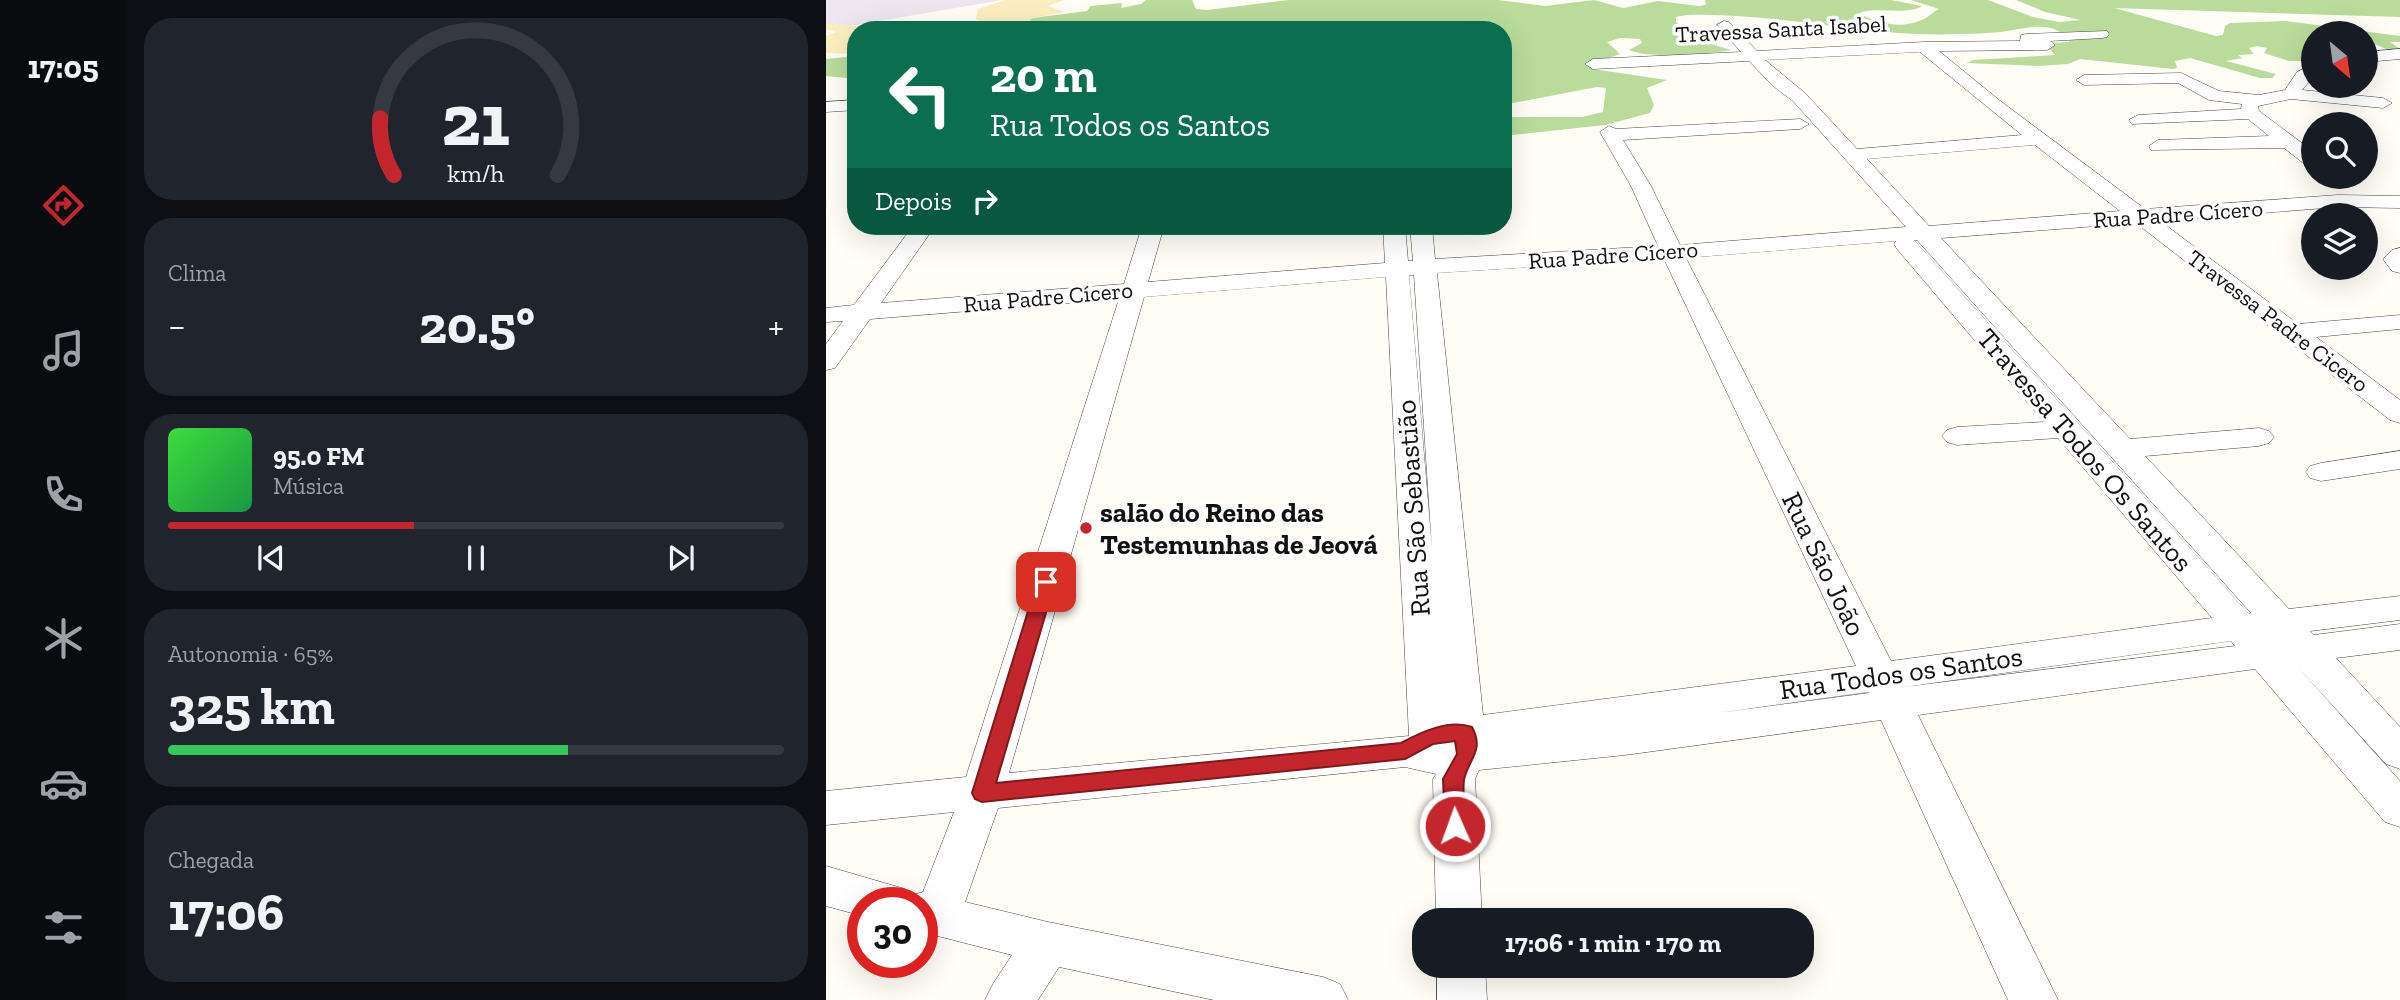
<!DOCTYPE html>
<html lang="pt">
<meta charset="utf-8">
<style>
:root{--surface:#171b24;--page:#20242c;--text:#f1f3f6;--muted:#9ea1a6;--line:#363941;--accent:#c4262e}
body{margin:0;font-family:"Zilla Slab",serif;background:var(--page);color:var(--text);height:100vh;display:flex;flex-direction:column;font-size:26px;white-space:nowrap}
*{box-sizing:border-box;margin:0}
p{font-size:23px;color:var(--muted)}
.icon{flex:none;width:38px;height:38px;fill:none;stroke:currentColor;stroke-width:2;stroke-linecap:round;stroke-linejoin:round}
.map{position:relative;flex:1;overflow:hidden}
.sheet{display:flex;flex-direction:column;gap:18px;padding:18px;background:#0d0f14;width:700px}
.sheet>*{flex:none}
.hud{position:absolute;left:21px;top:21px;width:665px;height:214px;border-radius:28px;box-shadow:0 7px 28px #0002;background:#0b6e4f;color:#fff;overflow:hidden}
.needle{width:46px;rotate:151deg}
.buttons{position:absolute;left:1475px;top:21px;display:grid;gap:14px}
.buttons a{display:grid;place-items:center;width:77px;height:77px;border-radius:50%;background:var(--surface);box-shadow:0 7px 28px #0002;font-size:35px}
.speed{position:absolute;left:21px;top:887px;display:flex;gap:14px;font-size:35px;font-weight:700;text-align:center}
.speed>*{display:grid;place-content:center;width:91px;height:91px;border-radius:50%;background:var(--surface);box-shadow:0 7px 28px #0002;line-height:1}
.speed .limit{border:10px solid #d22;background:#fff;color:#111}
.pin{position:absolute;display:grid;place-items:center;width:60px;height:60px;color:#fff;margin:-30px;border-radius:14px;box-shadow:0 4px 10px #0006}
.me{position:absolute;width:77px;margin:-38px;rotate:358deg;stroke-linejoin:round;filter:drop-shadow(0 0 5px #0008)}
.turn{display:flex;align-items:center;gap:24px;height:147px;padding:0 28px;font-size:32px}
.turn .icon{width:91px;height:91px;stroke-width:2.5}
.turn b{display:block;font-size:49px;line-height:60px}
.then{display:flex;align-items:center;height:66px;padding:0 28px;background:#0003;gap:14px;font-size:26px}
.big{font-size:52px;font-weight:800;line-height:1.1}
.sheet .tile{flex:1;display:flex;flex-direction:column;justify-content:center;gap:10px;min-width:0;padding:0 24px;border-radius:28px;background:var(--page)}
.sheet .dial{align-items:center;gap:0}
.dial svg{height:182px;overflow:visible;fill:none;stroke:var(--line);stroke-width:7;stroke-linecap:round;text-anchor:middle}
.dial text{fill:var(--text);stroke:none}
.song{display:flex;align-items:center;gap:21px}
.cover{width:84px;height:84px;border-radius:10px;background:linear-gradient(135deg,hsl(120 70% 55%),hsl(140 70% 35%))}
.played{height:7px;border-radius:4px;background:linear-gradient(90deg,var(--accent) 40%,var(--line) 40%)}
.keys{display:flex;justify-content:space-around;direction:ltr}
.heat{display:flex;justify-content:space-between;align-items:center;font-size:38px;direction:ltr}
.charge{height:10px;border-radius:5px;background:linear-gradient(90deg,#34c759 65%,var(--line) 0)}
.trip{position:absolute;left:586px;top:908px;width:402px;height:70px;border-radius:28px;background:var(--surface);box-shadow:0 7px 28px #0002;font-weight:800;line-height:70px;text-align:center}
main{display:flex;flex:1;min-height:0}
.menu{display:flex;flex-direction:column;width:126px;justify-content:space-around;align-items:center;background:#090b0e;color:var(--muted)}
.menu .icon{width:49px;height:49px}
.menu .selected{color:var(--accent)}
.menu b{font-size:32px;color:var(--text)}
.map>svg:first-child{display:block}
.industrial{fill:#eee6ef}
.forest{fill:#b9dc9c}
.sand{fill:#fbeec1}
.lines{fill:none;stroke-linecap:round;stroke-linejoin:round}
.minor-casing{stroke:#444;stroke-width:1}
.minor{fill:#fff;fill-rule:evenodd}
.route{fill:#c4262e;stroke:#7f191e;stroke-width:2}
.poi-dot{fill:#c4262e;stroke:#fff;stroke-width:2.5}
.labels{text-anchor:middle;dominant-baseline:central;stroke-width:7;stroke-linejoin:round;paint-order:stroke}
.far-street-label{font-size:23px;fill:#111;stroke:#fff}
.street-label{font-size:28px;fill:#111;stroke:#fff}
.poi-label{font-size:28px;font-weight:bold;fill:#111;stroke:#fff;text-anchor:start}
</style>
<main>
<nav class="menu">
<b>17:05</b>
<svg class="icon selected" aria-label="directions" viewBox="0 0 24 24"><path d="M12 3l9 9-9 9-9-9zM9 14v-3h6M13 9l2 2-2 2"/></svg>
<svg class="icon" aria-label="music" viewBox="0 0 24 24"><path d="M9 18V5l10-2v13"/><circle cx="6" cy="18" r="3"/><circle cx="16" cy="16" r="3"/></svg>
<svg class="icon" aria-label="phone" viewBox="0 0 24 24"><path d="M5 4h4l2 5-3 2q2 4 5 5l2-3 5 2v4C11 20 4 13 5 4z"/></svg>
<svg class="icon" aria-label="climate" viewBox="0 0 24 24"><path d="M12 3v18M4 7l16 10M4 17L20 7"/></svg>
<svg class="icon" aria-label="car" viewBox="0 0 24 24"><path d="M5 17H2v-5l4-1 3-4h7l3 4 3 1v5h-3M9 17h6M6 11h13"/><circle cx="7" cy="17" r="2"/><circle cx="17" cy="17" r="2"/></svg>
<svg class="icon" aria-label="filters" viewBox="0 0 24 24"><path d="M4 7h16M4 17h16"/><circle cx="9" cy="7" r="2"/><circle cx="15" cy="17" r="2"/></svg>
</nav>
<section class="sheet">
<div class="tile dial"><svg viewBox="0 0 100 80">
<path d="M14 69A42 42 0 1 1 86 69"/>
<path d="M14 69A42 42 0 0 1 8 44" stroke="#c4262e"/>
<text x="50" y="56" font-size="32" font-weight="700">21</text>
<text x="50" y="72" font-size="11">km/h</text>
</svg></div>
<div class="tile"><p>Clima</p>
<div class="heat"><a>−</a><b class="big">20.5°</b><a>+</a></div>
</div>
<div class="tile">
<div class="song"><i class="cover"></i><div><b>95.0 FM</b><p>Música</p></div></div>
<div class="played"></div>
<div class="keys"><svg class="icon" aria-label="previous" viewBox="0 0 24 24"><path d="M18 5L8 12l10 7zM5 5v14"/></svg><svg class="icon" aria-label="pause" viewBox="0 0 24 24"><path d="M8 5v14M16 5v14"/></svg><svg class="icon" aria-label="next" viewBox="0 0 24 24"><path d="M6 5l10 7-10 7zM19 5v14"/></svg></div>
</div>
<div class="tile"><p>Autonomia · 65%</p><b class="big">325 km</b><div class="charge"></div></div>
<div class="tile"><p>Chegada</p><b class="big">17:06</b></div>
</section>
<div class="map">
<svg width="1574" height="1000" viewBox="0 0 1574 1000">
<rect width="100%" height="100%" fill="#fffdf5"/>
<path class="industrial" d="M 0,0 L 177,0 L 0,30 Z"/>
<path class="forest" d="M 320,0 L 366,0 L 370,9 L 381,10 L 463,0 L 672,0 L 719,6 L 768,0 L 797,8 L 832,1 L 873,6 L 880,5 L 879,0 L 1065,0 L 1096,6 C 1081,16 1052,6 1033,13 C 1050,23 1074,29 1093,21 C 1101,19 1105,13 1113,9 L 1085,0 L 1162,0 L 1207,17 L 1233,22 L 1255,20 L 1219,12 L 1190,0 L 1574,0 L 1574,17 L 1288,8 L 1390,36 L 1397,35 L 1399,26 L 1404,23 L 1460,21 L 1574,36 L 1574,42 L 1564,42 L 1574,49 L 1560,49 L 1540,40 L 1540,33 L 1488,33 L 1487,61 L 1463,61 L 1438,53 L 1441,48 L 1431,46 L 1423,48 L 1428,54 L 1412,55 L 1416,58 L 1400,61 L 1450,74 L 1446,78 L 1434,78 L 1364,58 L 1349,61 L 1351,68 L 1347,69 L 1254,59 L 1242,64 L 1212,66 L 1140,63 L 1148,60 L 1229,55 L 1225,50 L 1201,44 L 1244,42 C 1229,18 1198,29 1175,32 C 1161,33 1147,34 1132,34 C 1041,38 952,12 861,15 L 850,17 L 850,22 L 859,29 L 854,33 L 858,36 L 905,50 C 884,54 821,59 803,50 L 816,43 L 814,39 L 794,38 L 781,42 L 794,54 L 780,59 L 767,69 L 841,80 L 821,88 L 828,105 L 824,113 L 779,125 L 677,136 L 677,117 L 756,117 L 777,112 L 780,88 L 771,87 L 677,105 L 677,70 L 684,67 L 677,66 L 677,30 L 297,30 L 285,26 L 251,30 L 201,30 L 203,20 L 207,18 L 261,11 L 265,6 L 296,3 L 295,8 L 315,4 Z
M 30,56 L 30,79 L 0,76 L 0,59 Z"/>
<path class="sand" d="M 179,0 L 238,0 L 222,6 L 238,12 L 203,19 L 212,30 L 121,30 L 168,29 L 150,19 L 152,9 Z
M 4,23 L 55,29 L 101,30 L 30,30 L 30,54 L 0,53 L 0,36 L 10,32 L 0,29 L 0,24 Z"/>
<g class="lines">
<defs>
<path id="minor" d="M 898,21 L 903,22 L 931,51 L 1098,42 L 1194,41 L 1195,35 L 1200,34 L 1281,31 L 1283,34 L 1281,37 L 1276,38 L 1224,41 L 1229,45 L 1221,50 L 1113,51 L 1173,100 L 1319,209 L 1512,195 L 1574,196 L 1574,208 L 1512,207 L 1334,221 L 1472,324 L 1574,315 L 1574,329 L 1490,337 L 1574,400 L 1574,423 L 1564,420 L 1310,223 L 1115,238 L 1304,439 L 1433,428 L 1443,431 L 1448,437 L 1443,443 L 1433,446 L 1319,456 L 1463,609 L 1574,596 L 1574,620 L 1484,631 L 1488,635 L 1574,624 L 1574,650 L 1510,658 L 1574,727 L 1574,769 L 1560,764 L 1469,664 L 1574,781 L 1574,827 L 1559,822 L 1429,669 L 1092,715 L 1232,1000 L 1182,1000 L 1055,720 L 799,755 L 653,770 L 649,779 L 656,920 L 610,920 L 607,779 L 610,774 L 579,767 L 172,808 L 139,902 L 222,922 L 497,977 L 514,984 L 522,1000 L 388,1000 L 233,967 L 212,1000 L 159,1000 L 167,984 L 186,955 L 96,932 L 96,903 L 37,903 L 37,916 L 0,906 L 0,866 L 79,889 L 83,896 L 97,892 L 128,812 L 0,825 L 0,791 L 140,777 L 293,299 L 44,319 L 9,368 L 0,370 L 0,344 L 17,321 L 0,322 L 0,308 L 28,305 L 87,226 L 109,226 L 55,303 L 298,284 L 316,226 L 338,226 L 322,282 L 559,263 L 557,226 L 579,226 L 582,261 L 587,261 L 584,226 L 606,226 L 609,259 L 832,246 L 805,186 L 774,132 L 783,126 L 790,129 L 974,119 L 983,124 L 974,129 L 797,140 L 825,186 L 854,245 L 1080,227 L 967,101 L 947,86 L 923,61 L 767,69 L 759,64 L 767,59 L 915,52 L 891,25 ZM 1094,52 L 1196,135 L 1031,149 L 979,93 L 939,60 ZM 1209,145 L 1294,211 L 1103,226 L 1041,159 ZM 1088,240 L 1091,240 L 1425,613 L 1423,614 ZM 1070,241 L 1068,244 L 1071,249 L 1218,422 L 1131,427 L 1121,430 L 1116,436 L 1121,442 L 1131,445 L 1232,438 L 1386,618 L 1065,661 L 860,258 ZM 838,259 L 1030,666 L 657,715 L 611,273 ZM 583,275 L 588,275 L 606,549 ZM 560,277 L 583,736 L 183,773 L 318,297 ZM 1405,641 L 1409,646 L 1078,687 ZM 1042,692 L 1043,693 L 891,713 Z
M 1574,49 L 1574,59 L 1540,62 L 1540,52 Z
M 1488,64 L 1488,76 L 1476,90 L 1557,98 L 1566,103 L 1557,108 L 1465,99 L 1432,106 L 1433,111 L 1488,152 L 1488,168 L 1481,166 L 1458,148 L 1325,150 L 1323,146 L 1332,140 L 1443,136 L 1422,119 L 1306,124 L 1303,120 L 1312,115 L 1415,109 L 1416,104 L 1383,100 L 1352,83 L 1258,85 L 1250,80 L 1258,75 L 1355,73 L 1393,91 L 1433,95 L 1459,90 L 1471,72 Z
M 30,100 L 30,110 L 0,112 L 0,102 Z
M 1574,248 L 1574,273 L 1566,271 L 1557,259 L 1566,250 Z
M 1574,451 L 1574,469 L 1495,481 L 1484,478 L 1480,472 L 1484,466 L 1495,463 Z
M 611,966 L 659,966 L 661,1000 L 611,1000 Z"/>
</defs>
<use href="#minor" class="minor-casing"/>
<use href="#minor" class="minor"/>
</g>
<path class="route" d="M 220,576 L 229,582 L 170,783 L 575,743 C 595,732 623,719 646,727 C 659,751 642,759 638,780 C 636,794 640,812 640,826 L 637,833 L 629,835 L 622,833 L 619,826 L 617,779 L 631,754 L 629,741 L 607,744 L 579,759 L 156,802 L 149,799 L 146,793 L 211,582 Z"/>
<circle class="poi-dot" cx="260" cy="528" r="7"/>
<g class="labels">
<g class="far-street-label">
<text transform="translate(955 29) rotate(-3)">Travessa Santa Isabel</text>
<text transform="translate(1352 214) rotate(-4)">Rua Padre Cícero</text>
<text transform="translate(787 255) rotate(-4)">Rua Padre Cícero</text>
<text transform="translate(222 297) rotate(-5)">Rua Padre Cícero</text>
<text transform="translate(1452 321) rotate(37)">Travessa Padre Cicero</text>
</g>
<g class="street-label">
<text transform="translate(1259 450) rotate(49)">Travessa Todos Os Santos</text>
<text transform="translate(587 508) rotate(-94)">Rua São Sebastião</text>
<text transform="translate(998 564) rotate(64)">Rua São João</text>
<text transform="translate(1075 673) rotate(-8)">Rua Todos os Santos</text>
</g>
<g class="poi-label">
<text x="274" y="512">salão do Reino das<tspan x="274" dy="32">Testemunhas de Jeová</tspan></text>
</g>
</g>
</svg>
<div class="buttons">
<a><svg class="needle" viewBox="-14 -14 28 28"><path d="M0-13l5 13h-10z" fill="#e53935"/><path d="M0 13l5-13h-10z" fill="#9ea1a6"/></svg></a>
<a><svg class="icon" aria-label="search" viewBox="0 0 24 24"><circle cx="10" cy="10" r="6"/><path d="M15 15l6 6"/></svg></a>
<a><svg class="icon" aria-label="layers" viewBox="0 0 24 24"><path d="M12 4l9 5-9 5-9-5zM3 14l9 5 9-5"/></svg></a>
</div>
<div class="speed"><div class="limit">30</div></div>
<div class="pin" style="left:220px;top:582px;background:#d93025"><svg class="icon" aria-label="arrive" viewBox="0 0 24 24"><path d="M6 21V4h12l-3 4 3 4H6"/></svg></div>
<svg class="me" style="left:629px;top:826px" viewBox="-20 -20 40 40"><circle r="17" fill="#c4262e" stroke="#fff" stroke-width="3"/><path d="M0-11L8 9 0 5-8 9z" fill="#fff"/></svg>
<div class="trip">17:06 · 1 min · 170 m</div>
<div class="hud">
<div class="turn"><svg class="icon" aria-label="left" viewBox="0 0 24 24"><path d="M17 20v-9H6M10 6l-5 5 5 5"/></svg><div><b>20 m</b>Rua Todos os Santos</div></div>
<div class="then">Depois<svg class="icon" aria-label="right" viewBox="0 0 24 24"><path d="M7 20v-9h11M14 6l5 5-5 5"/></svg></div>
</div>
</div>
</main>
